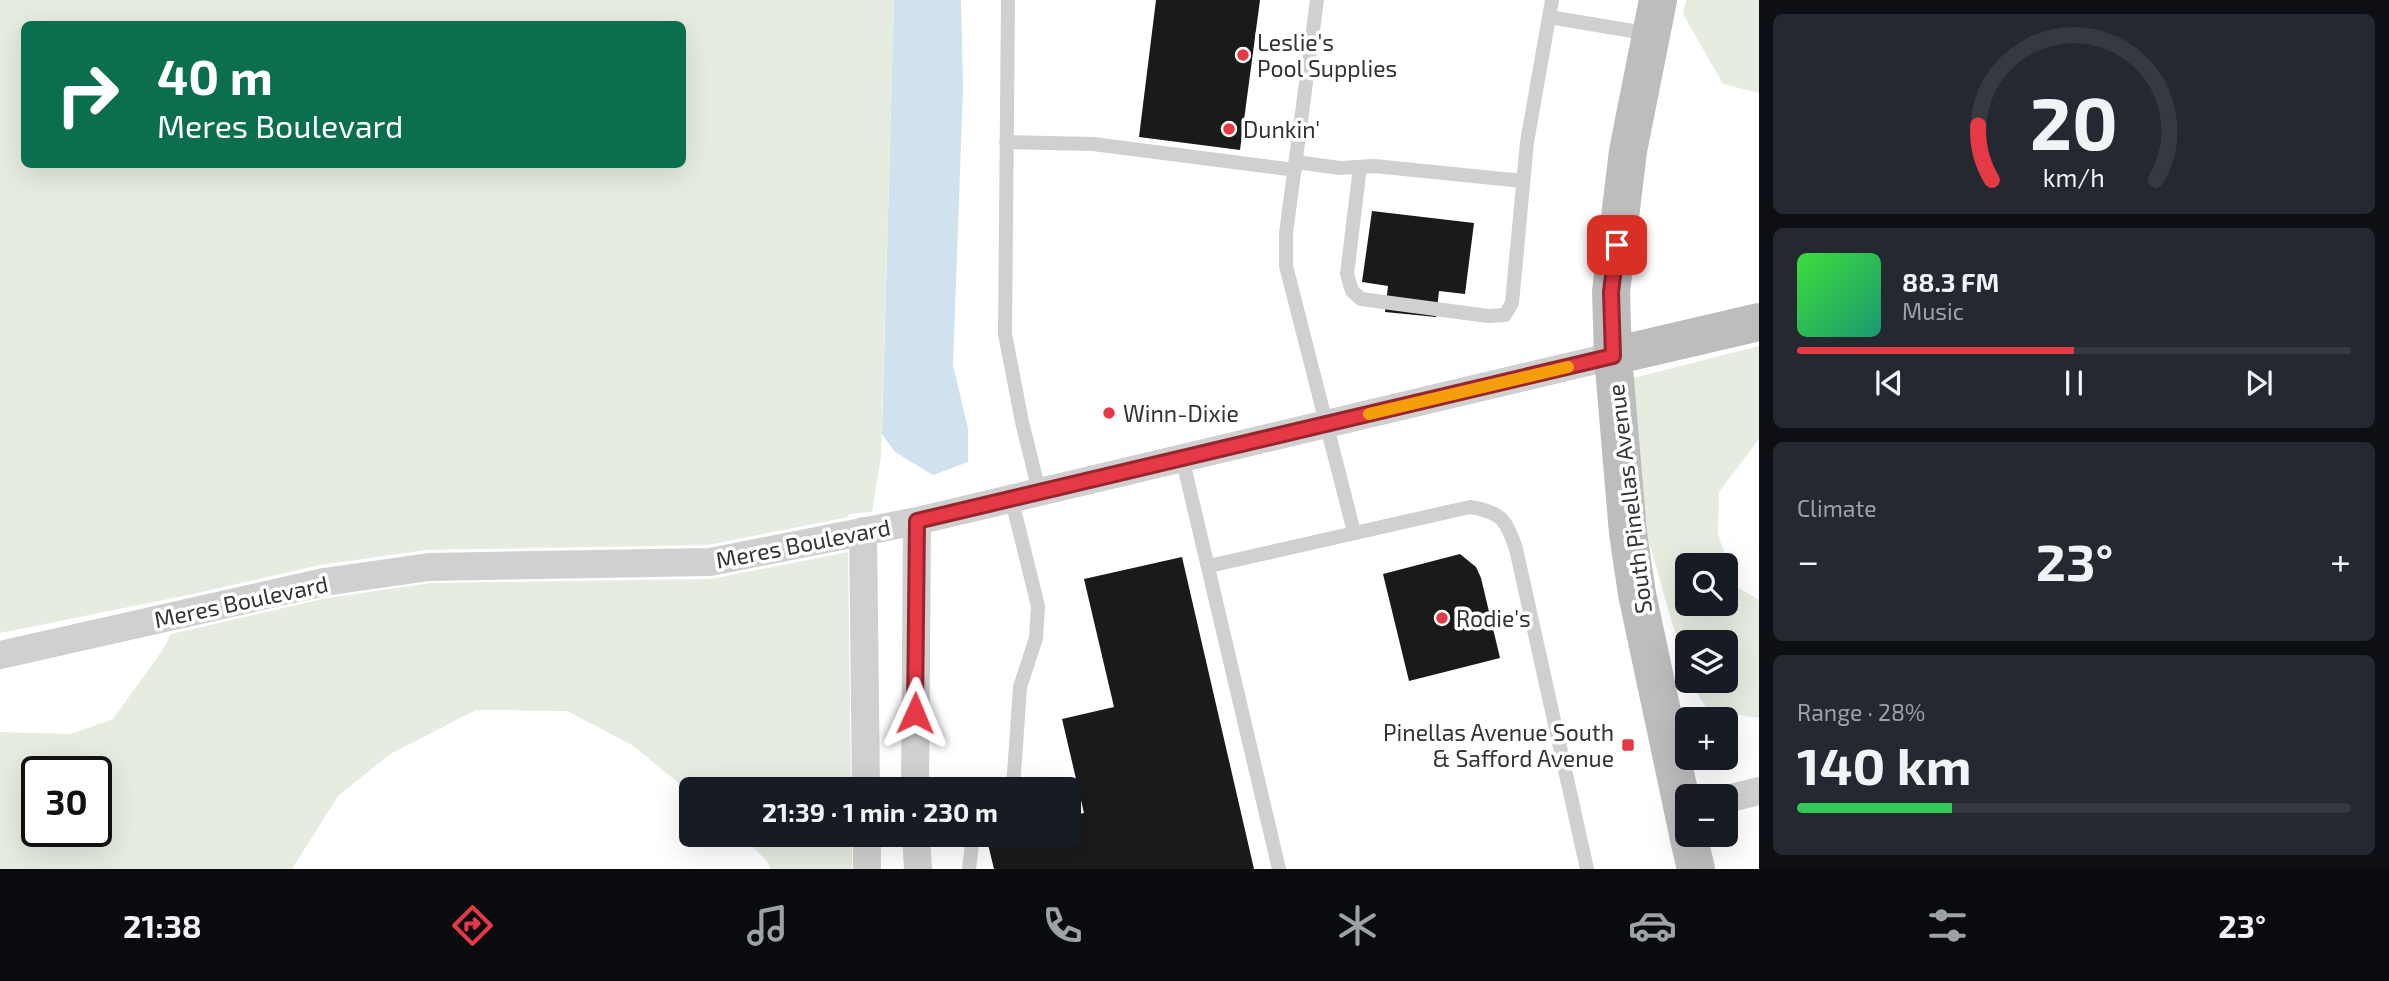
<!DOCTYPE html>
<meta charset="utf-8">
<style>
:root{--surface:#171b24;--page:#242831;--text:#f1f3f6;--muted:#9ea1a6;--line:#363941;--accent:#e63946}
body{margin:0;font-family:"Exo 2",sans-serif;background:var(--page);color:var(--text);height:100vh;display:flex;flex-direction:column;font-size:26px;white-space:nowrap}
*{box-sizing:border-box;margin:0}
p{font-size:23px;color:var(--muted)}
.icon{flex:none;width:38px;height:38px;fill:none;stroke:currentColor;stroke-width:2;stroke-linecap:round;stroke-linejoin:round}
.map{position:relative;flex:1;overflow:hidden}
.panel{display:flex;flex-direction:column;gap:14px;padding:14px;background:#0d0f14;width:630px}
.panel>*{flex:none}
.guide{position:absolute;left:21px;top:21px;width:665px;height:147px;border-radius:10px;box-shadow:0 7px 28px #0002;background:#0b6e4f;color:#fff;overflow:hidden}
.fabs{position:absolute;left:1675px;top:553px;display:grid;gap:14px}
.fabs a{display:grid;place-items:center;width:63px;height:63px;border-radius:10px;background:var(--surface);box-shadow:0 7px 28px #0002;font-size:35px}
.speed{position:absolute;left:21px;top:756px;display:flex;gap:14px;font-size:35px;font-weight:700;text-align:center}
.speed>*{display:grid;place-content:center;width:91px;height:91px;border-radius:50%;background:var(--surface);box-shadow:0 7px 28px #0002;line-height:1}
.speed .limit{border:4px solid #111;border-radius:10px;background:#fff;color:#111}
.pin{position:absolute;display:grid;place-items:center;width:60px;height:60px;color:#fff;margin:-30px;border-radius:14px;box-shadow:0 4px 10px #0006}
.me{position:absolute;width:77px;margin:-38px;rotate:1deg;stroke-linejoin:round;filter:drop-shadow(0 0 5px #0008)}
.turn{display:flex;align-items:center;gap:24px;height:147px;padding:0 21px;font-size:32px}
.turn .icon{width:91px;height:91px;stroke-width:2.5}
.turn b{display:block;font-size:49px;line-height:60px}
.big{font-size:52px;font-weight:700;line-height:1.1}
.panel .widget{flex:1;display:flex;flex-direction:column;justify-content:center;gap:10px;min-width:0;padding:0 24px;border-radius:10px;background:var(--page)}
.panel .dial{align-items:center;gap:0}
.dial svg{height:182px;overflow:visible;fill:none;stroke:var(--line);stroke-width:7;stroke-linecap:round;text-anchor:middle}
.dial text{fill:var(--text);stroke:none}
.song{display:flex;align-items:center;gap:21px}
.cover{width:84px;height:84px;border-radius:10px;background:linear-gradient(135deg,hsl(120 70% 55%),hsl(160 70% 35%))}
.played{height:7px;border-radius:4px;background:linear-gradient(90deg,var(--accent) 50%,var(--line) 50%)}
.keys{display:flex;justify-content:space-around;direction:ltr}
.heat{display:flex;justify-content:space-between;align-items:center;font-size:38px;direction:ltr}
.charge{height:10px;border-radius:5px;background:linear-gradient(90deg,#34c759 28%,var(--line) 0)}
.trip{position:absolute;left:679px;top:777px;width:402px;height:70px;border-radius:10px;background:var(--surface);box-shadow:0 7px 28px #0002;font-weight:700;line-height:70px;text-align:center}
.tabs{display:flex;height:112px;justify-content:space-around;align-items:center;background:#090b0e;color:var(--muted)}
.tabs .icon{width:49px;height:49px}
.tabs .selected{color:var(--accent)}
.tabs b{font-size:32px;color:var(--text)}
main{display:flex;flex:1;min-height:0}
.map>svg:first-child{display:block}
.green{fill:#e6ecdf;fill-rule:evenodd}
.water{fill:#cfe2ee}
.building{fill:#1a1a1a}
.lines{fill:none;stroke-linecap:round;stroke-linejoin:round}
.lane{stroke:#d0d0d0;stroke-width:14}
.street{stroke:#d0d0d0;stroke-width:28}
.secondary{stroke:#bdbdbd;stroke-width:38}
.route-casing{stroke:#96252e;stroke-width:18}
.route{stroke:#e63946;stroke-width:12}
.slow{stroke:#f59e0b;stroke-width:12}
.poi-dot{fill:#e63946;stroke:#fff;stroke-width:2.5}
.labels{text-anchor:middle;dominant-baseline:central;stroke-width:7;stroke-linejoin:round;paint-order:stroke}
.poi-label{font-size:23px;fill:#333;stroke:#fff;text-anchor:start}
.street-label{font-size:23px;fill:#333;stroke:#fff}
</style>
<main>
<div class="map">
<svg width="1759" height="869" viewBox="0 0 1759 869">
<rect width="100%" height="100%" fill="#fff"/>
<path class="green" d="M 0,0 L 894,0 L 881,456 L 872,512 L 848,514 L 848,517 L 708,545 L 426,550 L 320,565 L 193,594 L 0,633 ZM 24,24 L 682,24 L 682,164 L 24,164 Z
M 1686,0 L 1759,0 L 1759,93 L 1723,84 L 1683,14 Z
M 1759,346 L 1759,439 L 1719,492 L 1718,535 L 1737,587 L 1759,600 L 1759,718 L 1708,710 L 1689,681 L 1726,681 L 1726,642 L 1687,642 L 1687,675 L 1647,535 L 1630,379 ZM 1687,565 L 1726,565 L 1726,604 L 1687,604 Z
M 848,552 L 851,789 L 691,789 L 691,793 L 632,745 L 567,711 L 476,710 L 390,754 L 338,796 L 292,869 L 0,869 L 0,732 L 71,734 L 113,719 L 162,651 L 171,634 L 327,598 L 431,583 L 711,579 ZM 37,772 L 96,772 L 96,831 L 37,831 Z
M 741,835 L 852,835 L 852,869 L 770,869 L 768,862 Z"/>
<path class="water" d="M 894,0 L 961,0 L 963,88 L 953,365 L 968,429 L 968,462 L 933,475 L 895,452 L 882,434 Z"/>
<path class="building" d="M 1156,0 L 1260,0 L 1240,150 L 1139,137 Z
M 1372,211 L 1474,223 L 1465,294 L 1439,291 L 1436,317 L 1385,312 L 1388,286 L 1362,282 Z
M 1460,554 L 1476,567 L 1481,578 L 1500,658 L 1409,681 L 1383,574 Z
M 1182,557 L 1254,869 L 994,869 L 986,836 L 1069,835 L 1069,816 L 1084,813 L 1062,719 L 1114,707 L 1084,579 Z"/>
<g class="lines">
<path class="lane" d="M 1008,0 L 1005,334 L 1022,422 L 1039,491
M 1317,0 L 1286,233 L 1286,266 L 1354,532
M 1549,17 L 1651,34
M 1006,142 L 1093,144 L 1295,170
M 1296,162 L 1340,168 L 1374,166 L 1523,181
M 1360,167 L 1347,274 L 1352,291 L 1361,299 L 1488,316 L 1505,315 L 1512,303 L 1527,142 L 1552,0
M 1182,457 L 1279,869
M 1209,566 L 1470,507 C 1501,512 1506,519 1516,549 L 1587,869
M 1010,789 L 1013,786 L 1015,760 L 1020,687 L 1036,638 L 1038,606 L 1011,497
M 969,869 L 972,845 L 977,835"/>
<path class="street" d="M 863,531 L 866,789
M 0,655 L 324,582 L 429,567 L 710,562 L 917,521 L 1613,356
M 915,789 L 917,521
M 1726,799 L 1759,791
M 867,835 L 867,869
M 916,835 L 918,869"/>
<path class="secondary" d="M 1658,0 L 1628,151 L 1611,292 L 1613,356 L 1628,533 L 1637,594 L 1687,829
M 1613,356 L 1759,322
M 1688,835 L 1696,869"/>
</g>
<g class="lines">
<defs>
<path id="route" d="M 915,713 L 917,521 L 1613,356 L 1611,292 L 1617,245"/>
</defs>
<use href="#route" class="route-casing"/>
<use href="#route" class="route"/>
<path class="slow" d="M 1369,414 L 1568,367"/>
</g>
<g class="poi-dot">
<circle cx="1243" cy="55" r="7"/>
<circle cx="1229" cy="129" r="7"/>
<circle cx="1109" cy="413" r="7"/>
<circle cx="1442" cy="618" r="7"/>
<rect x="1621" y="738" width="14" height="14" rx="3.5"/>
</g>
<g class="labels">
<g class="poi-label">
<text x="1257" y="42">Leslie's<tspan x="1257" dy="26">Pool Supplies</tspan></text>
<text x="1243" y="129">Dunkin'</text>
<text x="1123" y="413">Winn-Dixie</text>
<text x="1456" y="618">Rodie's</text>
<text x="1614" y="732" text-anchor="end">Pinellas Avenue South<tspan x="1614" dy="26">&amp; Safford Avenue</tspan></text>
</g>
<g class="street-label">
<text transform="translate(1629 499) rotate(-97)">South Pinellas Avenue</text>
<text transform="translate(803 543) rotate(-11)">Meres Boulevard</text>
<text transform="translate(241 601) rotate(-12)">Meres Boulevard</text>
</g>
</g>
</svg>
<div class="fabs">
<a><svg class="icon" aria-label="search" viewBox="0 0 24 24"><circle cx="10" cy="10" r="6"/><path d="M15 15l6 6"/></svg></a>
<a><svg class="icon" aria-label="layers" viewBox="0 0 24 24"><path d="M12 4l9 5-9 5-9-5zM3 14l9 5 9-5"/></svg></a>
<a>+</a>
<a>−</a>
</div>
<div class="speed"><div class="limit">30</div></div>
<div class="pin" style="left:1617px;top:245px;background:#d93025"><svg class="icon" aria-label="arrive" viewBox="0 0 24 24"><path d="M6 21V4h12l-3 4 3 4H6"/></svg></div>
<svg class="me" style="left:915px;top:713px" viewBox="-20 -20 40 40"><path d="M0-17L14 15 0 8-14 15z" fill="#e63946" stroke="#fff" stroke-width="4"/></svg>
<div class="trip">21:39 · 1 min · 230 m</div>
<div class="guide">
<div class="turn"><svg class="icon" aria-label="right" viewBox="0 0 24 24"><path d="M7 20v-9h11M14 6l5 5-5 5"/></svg><div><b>40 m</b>Meres Boulevard</div></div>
</div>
</div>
<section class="panel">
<div class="widget dial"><svg viewBox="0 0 100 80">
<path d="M14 69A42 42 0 1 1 86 69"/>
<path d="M14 69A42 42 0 0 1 8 45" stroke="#e63946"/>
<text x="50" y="56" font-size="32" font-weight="700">20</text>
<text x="50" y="72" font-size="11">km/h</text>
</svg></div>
<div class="widget">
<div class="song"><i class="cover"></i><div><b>88.3 FM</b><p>Music</p></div></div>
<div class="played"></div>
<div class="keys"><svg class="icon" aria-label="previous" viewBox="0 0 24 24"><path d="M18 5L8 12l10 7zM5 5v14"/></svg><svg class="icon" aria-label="pause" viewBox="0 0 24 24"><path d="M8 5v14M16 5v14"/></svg><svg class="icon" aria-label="next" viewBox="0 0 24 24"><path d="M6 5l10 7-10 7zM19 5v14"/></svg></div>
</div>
<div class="widget"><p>Climate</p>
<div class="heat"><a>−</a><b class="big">23°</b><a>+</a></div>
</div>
<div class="widget"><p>Range · 28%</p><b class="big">140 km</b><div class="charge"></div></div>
</section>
</main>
<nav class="tabs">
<b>21:38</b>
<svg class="icon selected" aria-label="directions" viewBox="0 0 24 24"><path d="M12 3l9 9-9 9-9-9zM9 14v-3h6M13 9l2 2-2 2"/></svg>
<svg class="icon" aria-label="music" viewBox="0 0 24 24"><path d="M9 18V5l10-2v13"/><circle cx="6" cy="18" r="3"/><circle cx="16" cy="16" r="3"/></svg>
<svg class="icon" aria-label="phone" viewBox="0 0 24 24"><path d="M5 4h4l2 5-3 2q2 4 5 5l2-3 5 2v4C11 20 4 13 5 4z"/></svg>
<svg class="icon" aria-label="climate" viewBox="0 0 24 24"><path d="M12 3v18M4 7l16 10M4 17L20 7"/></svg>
<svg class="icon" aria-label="car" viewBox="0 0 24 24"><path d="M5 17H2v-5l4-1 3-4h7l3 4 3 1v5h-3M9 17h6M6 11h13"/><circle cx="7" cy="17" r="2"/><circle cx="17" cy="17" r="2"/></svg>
<svg class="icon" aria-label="filters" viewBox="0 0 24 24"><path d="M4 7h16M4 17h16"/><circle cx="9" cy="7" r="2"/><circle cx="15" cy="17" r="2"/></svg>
<b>23°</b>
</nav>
